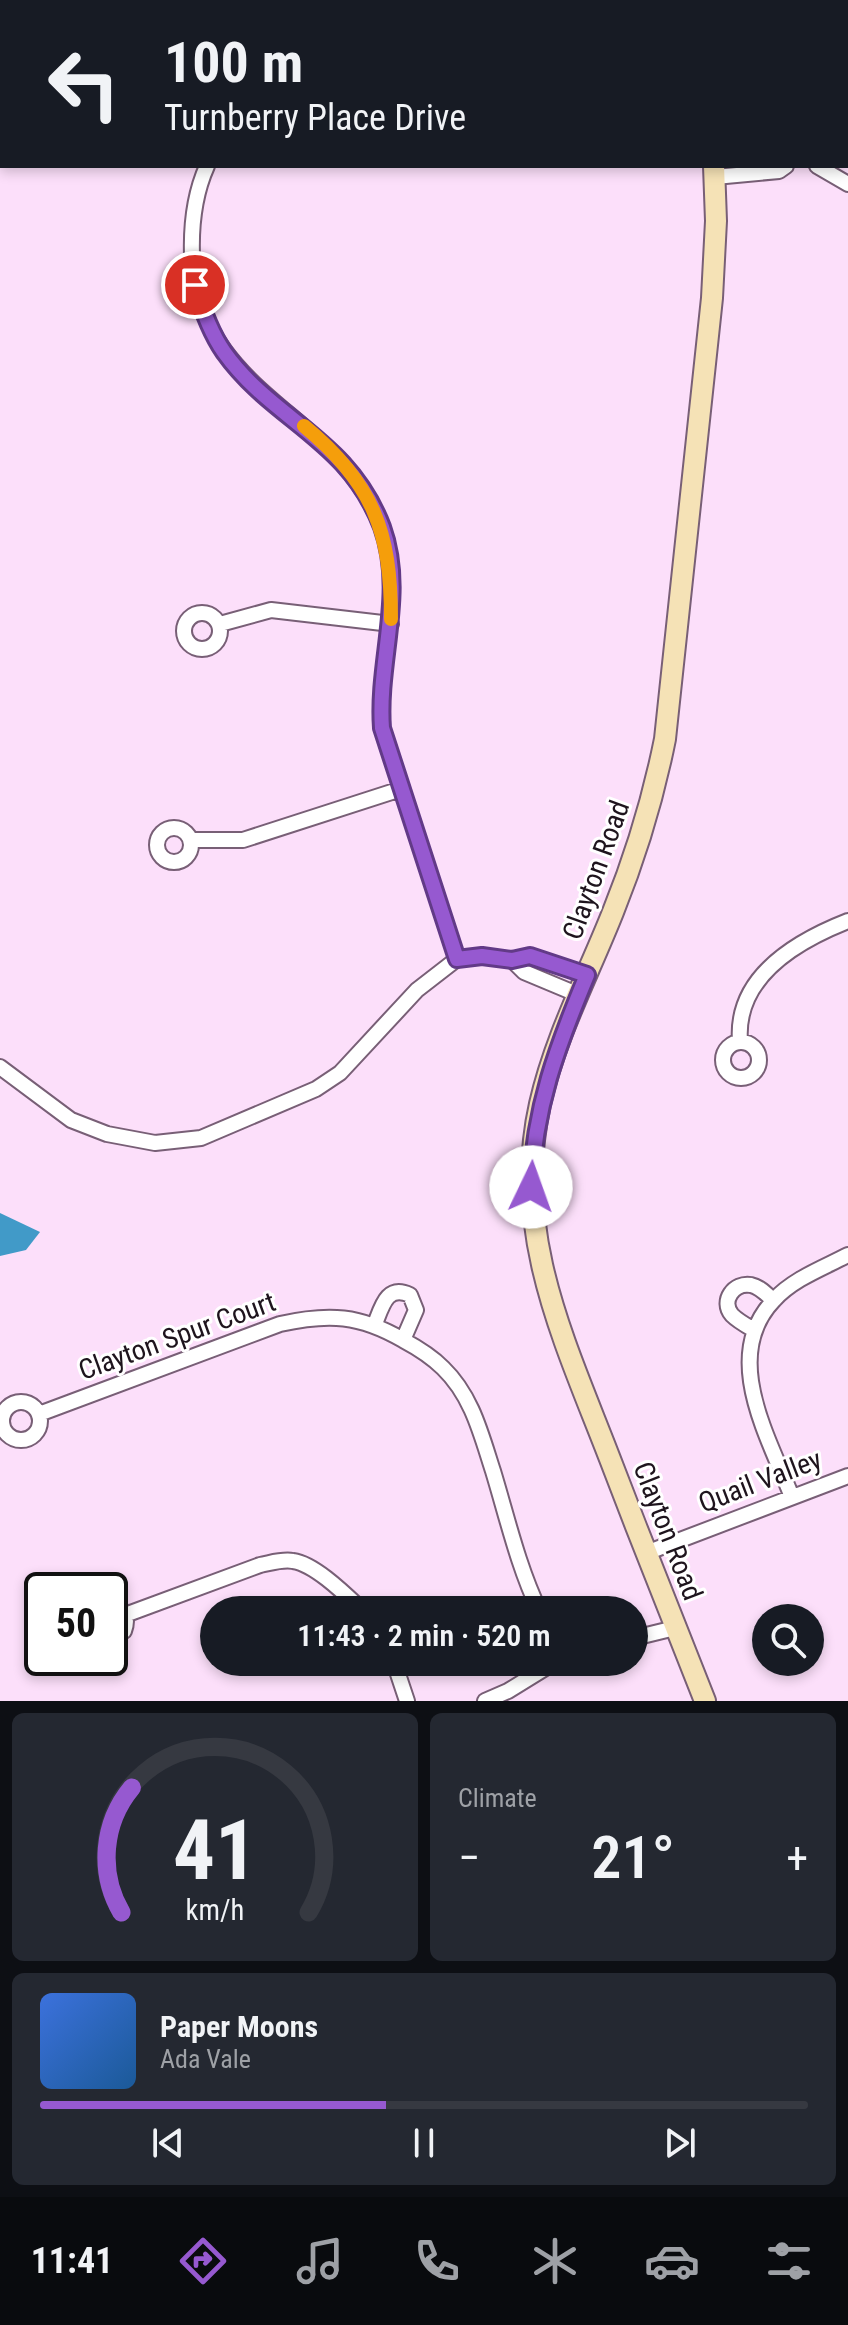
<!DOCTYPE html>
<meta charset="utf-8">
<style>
:root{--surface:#171b24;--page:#242831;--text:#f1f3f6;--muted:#9ea1a6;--line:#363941;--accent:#9659d0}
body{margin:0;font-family:"Roboto Condensed",sans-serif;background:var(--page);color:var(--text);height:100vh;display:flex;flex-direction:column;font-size:30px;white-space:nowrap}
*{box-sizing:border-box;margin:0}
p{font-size:26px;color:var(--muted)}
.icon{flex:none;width:44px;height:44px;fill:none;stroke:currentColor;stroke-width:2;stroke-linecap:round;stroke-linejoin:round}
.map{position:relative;height:1701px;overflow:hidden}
.drawer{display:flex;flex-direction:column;gap:12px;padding:12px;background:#0d0f14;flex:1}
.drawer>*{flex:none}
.banner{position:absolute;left:0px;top:0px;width:848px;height:168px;box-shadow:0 4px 12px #0003;background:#171b24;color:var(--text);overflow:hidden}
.tools{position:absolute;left:752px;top:1604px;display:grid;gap:16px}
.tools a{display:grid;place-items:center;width:72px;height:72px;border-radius:50%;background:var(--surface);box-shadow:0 4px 12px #0003;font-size:40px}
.speed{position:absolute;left:24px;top:1572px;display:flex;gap:16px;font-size:40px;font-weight:700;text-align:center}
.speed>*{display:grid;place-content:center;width:104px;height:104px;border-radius:50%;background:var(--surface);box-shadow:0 4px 12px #0003;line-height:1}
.speed .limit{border:4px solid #111;border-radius:12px;background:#fff;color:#111}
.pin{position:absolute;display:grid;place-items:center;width:68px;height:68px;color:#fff;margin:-34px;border:4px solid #fff;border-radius:50%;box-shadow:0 2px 8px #0007}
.me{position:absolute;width:88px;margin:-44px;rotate:3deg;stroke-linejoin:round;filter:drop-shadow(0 0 6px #0008)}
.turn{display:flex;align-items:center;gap:28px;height:168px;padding:0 32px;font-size:36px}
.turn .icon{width:104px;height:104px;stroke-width:2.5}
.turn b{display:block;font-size:56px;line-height:68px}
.big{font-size:60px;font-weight:600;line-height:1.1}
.drawer .card{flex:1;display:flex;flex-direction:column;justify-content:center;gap:12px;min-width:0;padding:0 28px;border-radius:12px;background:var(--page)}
.drawer .dial{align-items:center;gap:0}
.dial svg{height:208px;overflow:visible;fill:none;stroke:var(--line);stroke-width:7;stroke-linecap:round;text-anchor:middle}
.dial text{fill:var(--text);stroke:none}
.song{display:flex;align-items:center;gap:24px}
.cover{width:96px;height:96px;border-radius:12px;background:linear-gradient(135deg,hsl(220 70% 55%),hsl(210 70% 35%))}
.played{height:8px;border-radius:4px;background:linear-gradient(90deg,var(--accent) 45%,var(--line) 45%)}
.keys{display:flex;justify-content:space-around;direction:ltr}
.heat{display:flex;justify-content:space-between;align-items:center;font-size:44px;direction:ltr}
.drawer .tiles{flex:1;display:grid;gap:12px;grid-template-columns:1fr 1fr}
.card:last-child{grid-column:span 2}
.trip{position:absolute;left:200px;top:1596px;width:448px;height:80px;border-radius:40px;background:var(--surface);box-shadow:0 4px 12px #0003;font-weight:600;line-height:80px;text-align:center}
.tabs{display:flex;height:128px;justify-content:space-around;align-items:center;background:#090b0e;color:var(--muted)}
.tabs .icon{width:56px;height:56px}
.tabs .selected{color:var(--accent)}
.tabs b{font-size:36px;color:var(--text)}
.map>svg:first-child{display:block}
.water{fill:#419ac8}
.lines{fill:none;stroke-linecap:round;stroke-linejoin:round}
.street-casing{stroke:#785f76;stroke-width:18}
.secondary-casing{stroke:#785f76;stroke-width:24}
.street{stroke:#fff;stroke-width:14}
.secondary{stroke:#f5e2b6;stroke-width:20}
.route-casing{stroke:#623a87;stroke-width:20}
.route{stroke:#9659d0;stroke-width:14}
.slow{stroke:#f59e0b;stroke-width:14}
.labels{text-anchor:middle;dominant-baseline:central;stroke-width:6;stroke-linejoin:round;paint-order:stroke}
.street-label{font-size:28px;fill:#1e141d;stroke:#fff}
</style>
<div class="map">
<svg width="848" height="1701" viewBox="0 0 848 1701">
<rect width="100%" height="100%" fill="#fcdffa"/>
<path class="water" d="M 0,1213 L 40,1232 L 26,1250 L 0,1256 Z"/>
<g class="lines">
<defs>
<path id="street" d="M 207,166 C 194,195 191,224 192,255 C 198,397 338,410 382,528 C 406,593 377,661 382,728 L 457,959
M 817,166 L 848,184
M 715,177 L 779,171 L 786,166
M184 631a18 18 0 1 1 36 0a18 18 0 1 1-36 0Z
M 220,624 L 271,610 L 391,624
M157 845a17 17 0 1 1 34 0a17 17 0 1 1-34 0Z
M 191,840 L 243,840 L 401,789
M 512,960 L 524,972 L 579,995
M 740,1041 C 735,977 797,941 848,921
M723 1060a18 18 0 1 1 36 0a18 18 0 1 1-36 0Z
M 0,1067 L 71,1120 L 107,1134 L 155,1143 L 201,1138 L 316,1089 L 340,1073 L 417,990 L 457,959 L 482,956 L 512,960 L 530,956 L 587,975
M 375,1324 C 382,1306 387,1284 410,1295 L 416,1310 L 403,1340
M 754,1330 C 747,1326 738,1321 732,1315 C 720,1301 734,1282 751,1285 C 760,1287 766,1294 773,1300
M2 1421a19 19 0 1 1 38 0a19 19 0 1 1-38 0Z
M 39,1414 L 280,1324 C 329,1313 360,1315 403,1340 C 418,1348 431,1356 443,1368 C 472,1396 481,1434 493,1471 C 507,1517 518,1566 539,1610
M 792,1497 C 769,1438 720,1356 774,1300 C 793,1279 823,1268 848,1255
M 646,1553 L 848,1476
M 110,1603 C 124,1607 129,1618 124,1631 L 110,1639
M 125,1615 L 260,1565 C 271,1563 282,1559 293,1561 C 315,1564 346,1595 362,1610
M 634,1638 L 675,1628
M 394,1662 L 407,1701
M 485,1701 L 508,1691 L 555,1662"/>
<path id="secondary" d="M 679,0 L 680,2
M 705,1701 C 673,1621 641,1540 610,1459 C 565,1342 511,1233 540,1104 C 555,1037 588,975 613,912 C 636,855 653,799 665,739 L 712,298 L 716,221 L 714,166"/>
</defs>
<use href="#street" class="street-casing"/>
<use href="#secondary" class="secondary-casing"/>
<use href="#street" class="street"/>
<use href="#secondary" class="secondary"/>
</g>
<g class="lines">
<defs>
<path id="route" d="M 195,285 C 202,309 210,332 224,352 C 273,421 348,438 382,527 C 406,593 377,661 382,728 L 457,959 L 482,956 L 512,960 L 530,956 L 587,975 C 557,1047 534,1108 531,1187"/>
</defs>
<use href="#route" class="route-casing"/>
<use href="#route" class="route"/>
<path class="slow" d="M 304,426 C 373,483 391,531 391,619"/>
</g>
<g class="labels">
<g class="street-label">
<text transform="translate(596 870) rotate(-70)">Clayton Road</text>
<text transform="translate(177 1336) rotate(-20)">Clayton Spur Court</text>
<text transform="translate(760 1481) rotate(-21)">Quail Valley</text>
<text transform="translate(668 1531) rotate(69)">Clayton Road</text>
</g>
</g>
</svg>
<div class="tools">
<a><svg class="icon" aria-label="search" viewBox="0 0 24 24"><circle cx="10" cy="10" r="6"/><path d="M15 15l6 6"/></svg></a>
</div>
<div class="speed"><div class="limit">50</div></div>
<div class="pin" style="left:195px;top:285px;background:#d93025"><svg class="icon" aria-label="arrive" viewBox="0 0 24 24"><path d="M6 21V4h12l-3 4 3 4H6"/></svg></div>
<svg class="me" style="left:531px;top:1187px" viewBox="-20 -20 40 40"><circle r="19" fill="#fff"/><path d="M0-13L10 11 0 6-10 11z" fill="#9659d0"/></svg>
<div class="trip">11:43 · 2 min · 520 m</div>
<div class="banner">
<div class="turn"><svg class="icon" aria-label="left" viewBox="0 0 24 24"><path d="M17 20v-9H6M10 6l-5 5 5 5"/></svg><div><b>100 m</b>Turnberry Place Drive</div></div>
</div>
</div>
<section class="drawer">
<div class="tiles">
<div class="card dial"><svg viewBox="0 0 100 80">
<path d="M14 69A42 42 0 1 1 86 69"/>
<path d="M14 69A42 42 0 0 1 18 21" stroke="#9659d0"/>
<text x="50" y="56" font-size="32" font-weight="700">41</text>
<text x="50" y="72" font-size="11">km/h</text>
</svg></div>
<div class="card"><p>Climate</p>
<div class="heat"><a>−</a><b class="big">21°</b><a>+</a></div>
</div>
<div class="card">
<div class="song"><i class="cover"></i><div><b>Paper Moons</b><p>Ada Vale</p></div></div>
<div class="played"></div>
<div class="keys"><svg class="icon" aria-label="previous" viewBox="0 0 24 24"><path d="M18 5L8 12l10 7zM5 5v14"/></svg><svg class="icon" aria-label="pause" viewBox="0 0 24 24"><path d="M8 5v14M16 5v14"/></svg><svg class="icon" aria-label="next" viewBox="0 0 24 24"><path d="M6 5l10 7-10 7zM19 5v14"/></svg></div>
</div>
</div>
</section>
<nav class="tabs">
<b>11:41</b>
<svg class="icon selected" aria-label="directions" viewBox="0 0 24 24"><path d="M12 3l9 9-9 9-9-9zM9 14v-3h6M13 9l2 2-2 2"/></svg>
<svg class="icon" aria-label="music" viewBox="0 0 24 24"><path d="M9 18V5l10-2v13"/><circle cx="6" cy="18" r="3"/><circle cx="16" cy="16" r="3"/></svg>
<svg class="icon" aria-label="phone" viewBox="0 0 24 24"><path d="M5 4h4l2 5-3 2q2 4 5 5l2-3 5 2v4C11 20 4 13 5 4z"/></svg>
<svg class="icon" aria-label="climate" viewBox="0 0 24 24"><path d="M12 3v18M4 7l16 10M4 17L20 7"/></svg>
<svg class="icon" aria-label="car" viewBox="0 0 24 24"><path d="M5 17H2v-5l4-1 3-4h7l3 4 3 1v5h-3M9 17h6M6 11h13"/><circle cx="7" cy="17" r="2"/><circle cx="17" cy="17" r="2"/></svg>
<svg class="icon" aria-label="filters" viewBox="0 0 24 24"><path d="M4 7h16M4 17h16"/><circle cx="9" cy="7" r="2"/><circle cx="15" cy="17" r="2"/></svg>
</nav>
